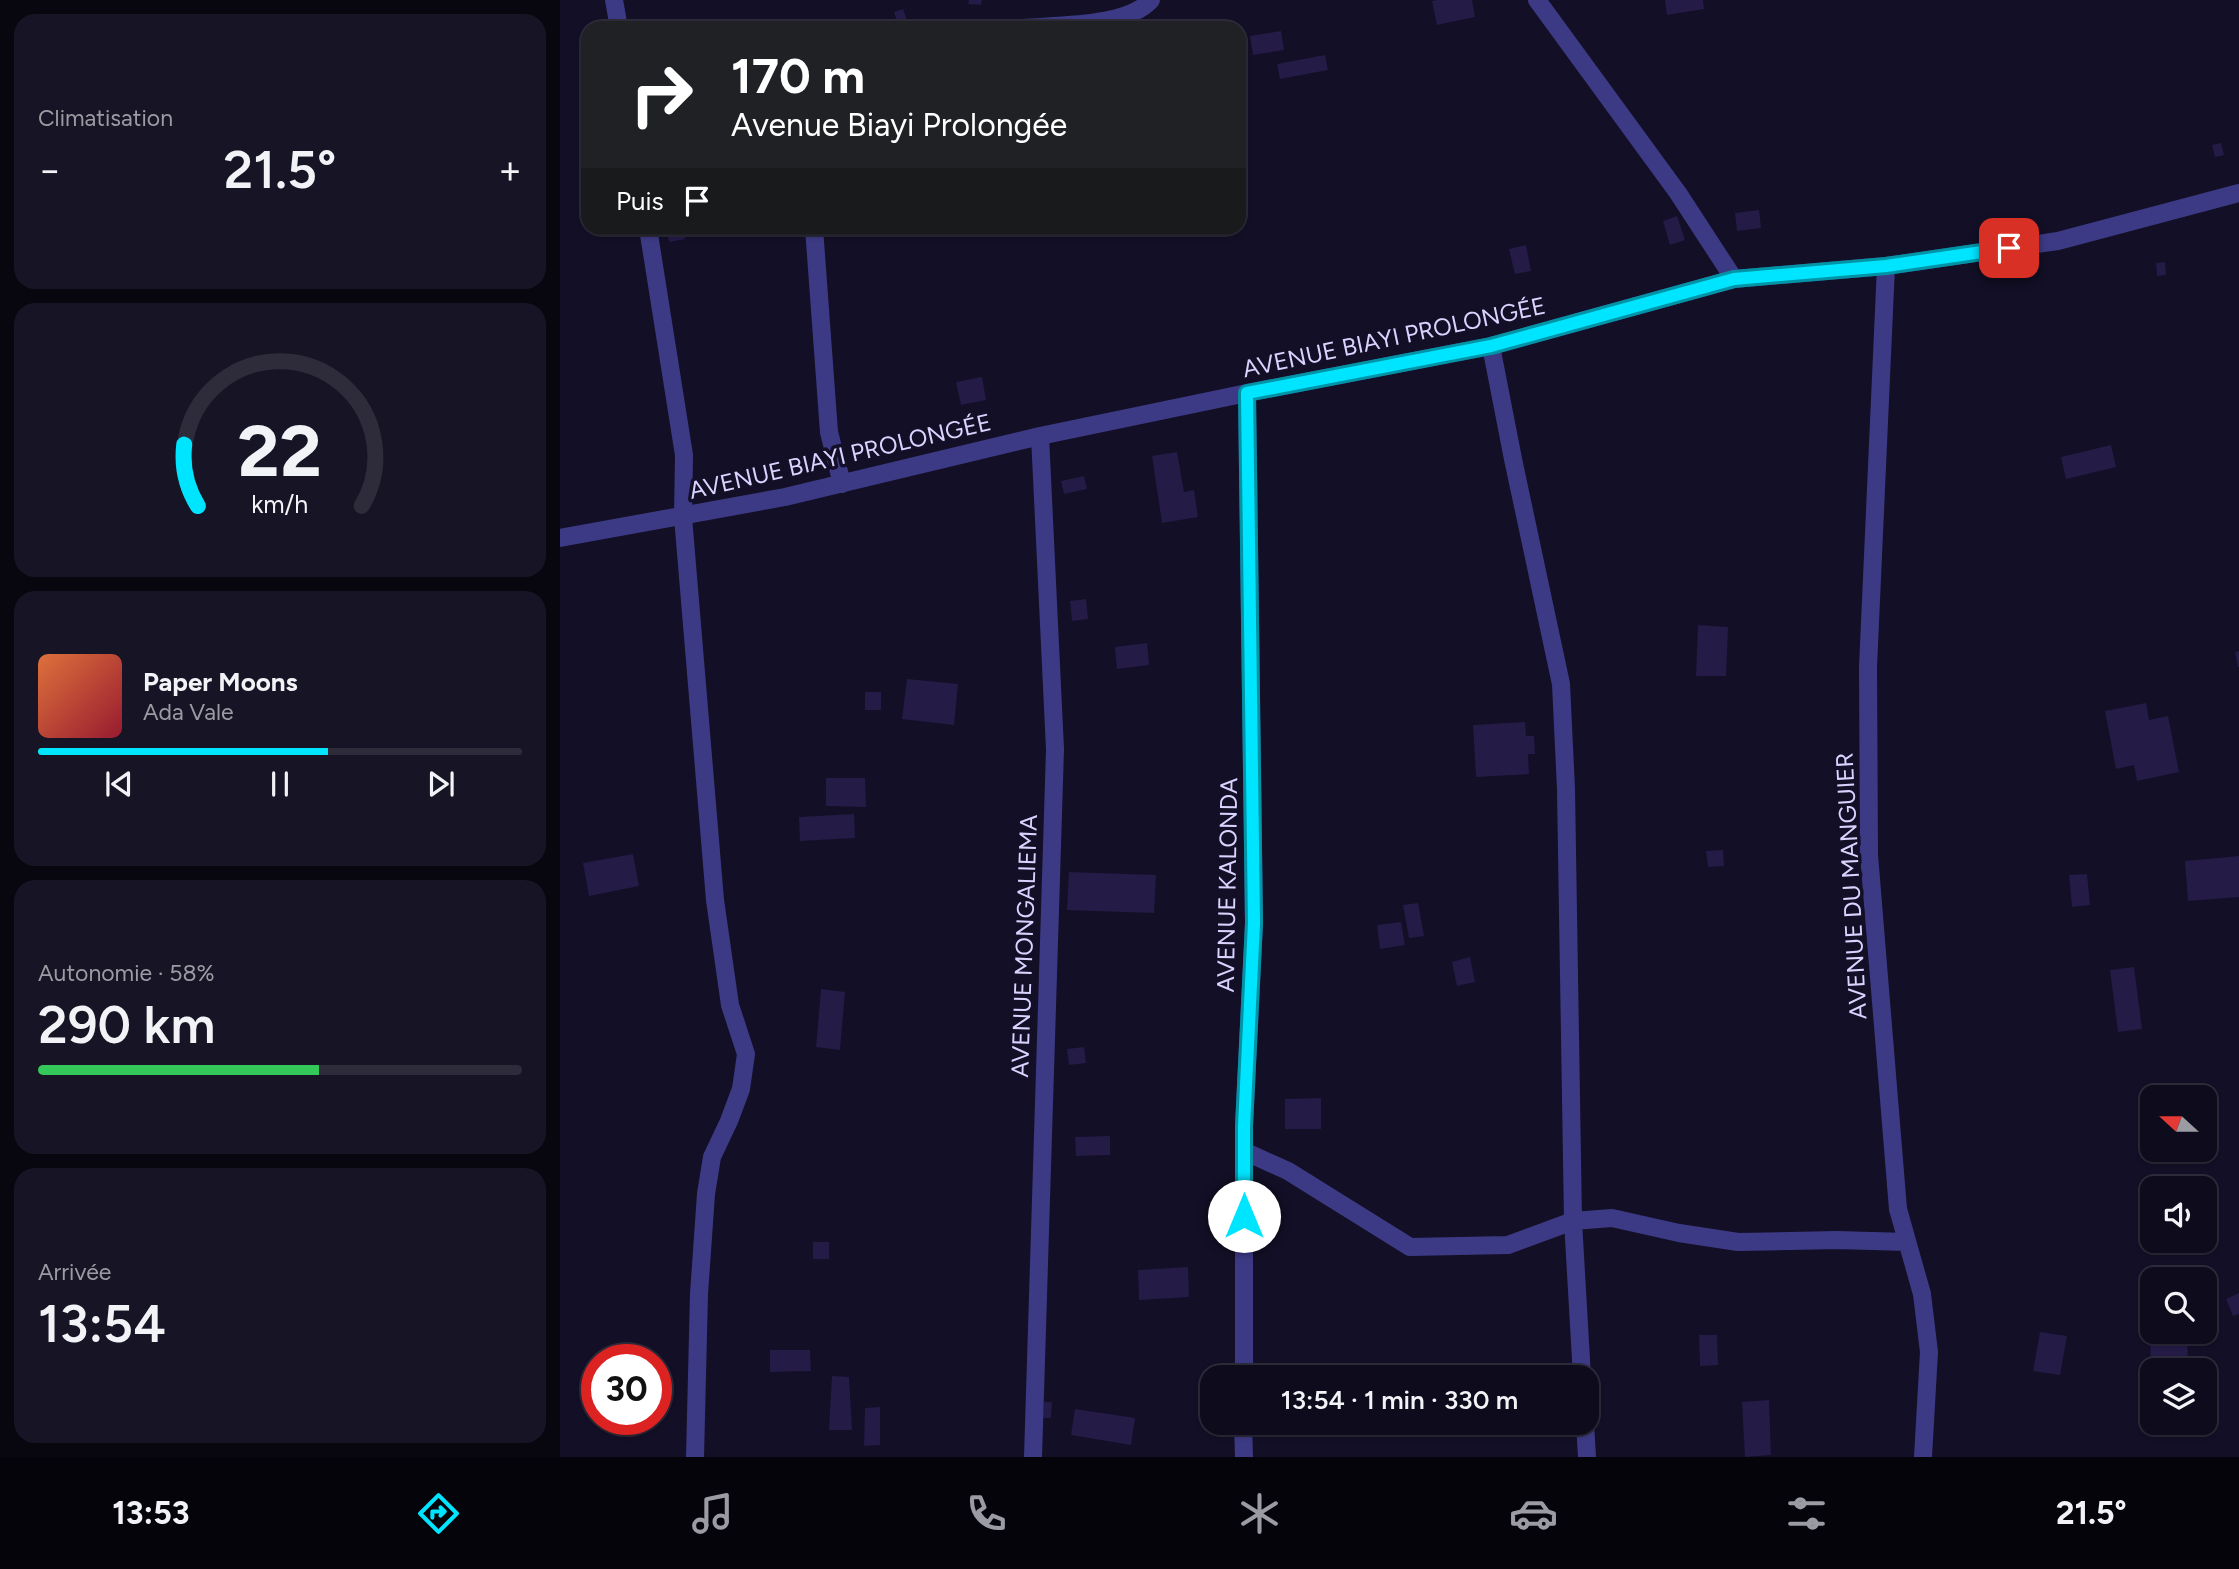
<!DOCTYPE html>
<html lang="fr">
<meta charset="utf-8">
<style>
:root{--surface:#0e0b1c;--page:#171425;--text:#f1f3f6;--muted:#9b9ba3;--line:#2e2b3b;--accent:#00e5ff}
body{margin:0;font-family:Figtree,sans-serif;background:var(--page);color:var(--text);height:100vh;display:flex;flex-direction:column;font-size:26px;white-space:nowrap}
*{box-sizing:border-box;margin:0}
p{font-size:23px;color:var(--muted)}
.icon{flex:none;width:38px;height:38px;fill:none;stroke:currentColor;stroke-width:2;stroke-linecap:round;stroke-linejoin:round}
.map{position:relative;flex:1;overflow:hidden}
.sheet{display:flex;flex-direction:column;gap:14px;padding:14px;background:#08060f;width:560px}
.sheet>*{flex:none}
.hud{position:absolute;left:21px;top:21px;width:665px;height:214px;border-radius:21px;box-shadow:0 2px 5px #0004,0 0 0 2px var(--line);background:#202124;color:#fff;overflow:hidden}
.needle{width:46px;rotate:291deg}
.controls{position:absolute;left:1580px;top:1085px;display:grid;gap:14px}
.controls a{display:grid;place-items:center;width:77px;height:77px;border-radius:14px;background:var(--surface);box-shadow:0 2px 5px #0004,0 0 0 2px var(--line);font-size:35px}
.speed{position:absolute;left:21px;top:1344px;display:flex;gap:14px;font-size:35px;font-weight:700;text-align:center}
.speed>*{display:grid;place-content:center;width:91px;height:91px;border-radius:50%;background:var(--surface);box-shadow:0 2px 5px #0004,0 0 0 2px var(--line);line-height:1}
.speed .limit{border:10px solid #d22;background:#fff;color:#111}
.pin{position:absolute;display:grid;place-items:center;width:60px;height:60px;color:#fff;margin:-30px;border-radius:14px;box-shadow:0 4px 10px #0006}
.me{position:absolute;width:77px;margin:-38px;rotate:0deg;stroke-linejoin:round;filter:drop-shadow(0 0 5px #0008)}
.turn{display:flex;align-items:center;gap:24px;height:147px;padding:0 35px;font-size:32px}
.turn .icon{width:91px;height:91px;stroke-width:2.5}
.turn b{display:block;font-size:49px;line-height:60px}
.then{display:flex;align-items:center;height:66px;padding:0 35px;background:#0003;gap:14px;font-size:26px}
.big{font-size:52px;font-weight:600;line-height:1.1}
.sheet .card{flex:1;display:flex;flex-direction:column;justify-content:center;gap:10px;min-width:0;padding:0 24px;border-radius:21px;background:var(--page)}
.sheet .dial{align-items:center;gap:0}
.dial svg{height:182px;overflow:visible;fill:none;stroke:var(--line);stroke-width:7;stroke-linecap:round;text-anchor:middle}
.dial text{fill:var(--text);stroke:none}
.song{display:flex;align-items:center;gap:21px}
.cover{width:84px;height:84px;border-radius:10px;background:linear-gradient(135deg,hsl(20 70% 55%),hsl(350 70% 35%))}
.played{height:7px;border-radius:4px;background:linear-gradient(90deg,var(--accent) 60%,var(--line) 60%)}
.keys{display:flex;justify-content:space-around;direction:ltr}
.heat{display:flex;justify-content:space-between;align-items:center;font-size:38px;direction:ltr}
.charge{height:10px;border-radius:5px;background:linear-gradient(90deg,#34c759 58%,var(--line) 0)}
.trip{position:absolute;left:640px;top:1365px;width:399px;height:70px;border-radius:21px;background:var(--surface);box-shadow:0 2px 5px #0004,0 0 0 2px var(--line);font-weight:600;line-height:70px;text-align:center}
.tab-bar{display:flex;height:112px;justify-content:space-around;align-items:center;background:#06040b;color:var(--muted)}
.tab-bar .icon{width:49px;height:49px}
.tab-bar .current{color:var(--accent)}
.tab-bar b{font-size:32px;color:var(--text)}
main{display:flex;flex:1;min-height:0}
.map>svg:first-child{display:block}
.building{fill:#241b47}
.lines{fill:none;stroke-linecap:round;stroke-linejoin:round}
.minor{stroke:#3d3a85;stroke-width:18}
.route-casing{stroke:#0095a6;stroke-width:18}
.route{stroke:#00e5ff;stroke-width:12}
.labels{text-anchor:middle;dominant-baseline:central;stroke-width:7;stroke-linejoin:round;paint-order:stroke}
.street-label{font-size:24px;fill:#d9d4ff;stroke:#130f26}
</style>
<main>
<section class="sheet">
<div class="card"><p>Climatisation</p>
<div class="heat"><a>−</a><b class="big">21.5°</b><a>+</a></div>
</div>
<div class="card dial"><svg viewBox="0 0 100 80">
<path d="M14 69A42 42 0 1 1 86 69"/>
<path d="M14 69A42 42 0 0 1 8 42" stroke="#00e5ff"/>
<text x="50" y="56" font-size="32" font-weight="700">22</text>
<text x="50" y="72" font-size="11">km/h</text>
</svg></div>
<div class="card">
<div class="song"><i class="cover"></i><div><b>Paper Moons</b><p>Ada Vale</p></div></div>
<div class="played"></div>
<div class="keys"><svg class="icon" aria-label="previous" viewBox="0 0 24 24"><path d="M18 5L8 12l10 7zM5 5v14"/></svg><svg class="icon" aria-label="pause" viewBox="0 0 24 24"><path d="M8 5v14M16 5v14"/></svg><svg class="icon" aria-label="next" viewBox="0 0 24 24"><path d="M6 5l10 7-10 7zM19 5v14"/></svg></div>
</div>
<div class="card"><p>Autonomie · 58%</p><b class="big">290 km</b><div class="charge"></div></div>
<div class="card"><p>Arrivée</p><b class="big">13:54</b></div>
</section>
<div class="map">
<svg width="1679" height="1457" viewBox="0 0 1679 1457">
<rect width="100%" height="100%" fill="#130f26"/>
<path class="building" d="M 409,0 L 422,0 L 421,5 L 408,4 Z
M 878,0 L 912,0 L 915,17 L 877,25 L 872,1 Z
M 1105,0 L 1143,0 L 1144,9 L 1107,15 Z
M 343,9 L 349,25 L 339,28 L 334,12 Z
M 721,31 L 724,50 L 693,55 L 690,36 Z
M 765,55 L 768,70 L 720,79 L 717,64 Z
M 1661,143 L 1664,155 L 1655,157 L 1652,145 Z
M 1199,210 L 1201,228 L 1177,231 L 1175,213 Z
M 1117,216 L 1125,240 L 1110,245 L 1103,221 Z
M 106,228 L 131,228 L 131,229 L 124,230 L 125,239 L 109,242 Z
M 966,245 L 971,271 L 955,274 L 949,249 Z
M 1605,262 L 1606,275 L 1597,276 L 1596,263 Z
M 422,377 L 426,400 L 401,405 L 396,382 Z
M 1551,445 L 1556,467 L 1506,479 L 1501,457 Z
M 617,452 L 624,492 L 634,490 L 638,517 L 602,523 L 592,456 Z
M 524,476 L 527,489 L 504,494 L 501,481 Z
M 526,599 L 528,619 L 512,621 L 510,601 Z
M 1138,625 L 1168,627 L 1166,676 L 1136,676 Z
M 587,643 L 589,665 L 557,669 L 555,647 Z
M 1679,651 L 1679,667 L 1678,667 L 1675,652 Z
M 347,679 L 398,684 L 394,725 L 342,719 Z
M 305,692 L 321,692 L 321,710 L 305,710 Z
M 1586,703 L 1589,720 L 1608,716 L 1619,772 L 1577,781 L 1574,765 L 1556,769 L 1545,711 Z
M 965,722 L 966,736 L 974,736 L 975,754 L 968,754 L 969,774 L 916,777 L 913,725 Z
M 266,778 L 305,778 L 306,807 L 266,806 Z
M 294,814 L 295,838 L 240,841 L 239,817 Z
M 1163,850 L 1164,866 L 1148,867 L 1146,851 Z
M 73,854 L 79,886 L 29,896 L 23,863 Z
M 1679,856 L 1679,897 L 1628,901 L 1625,861 Z
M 509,872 L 596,875 L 594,913 L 507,910 Z
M 1527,874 L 1530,905 L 1512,907 L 1509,875 Z
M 858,903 L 864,936 L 849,938 L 843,905 Z
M 841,922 L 845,945 L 820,949 L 817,925 Z
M 910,957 L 915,982 L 897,986 L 892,962 Z
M 1574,967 L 1582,1029 L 1558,1032 L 1550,970 Z
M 261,989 L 285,992 L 280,1050 L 256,1047 Z
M 524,1047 L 526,1063 L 509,1065 L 507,1049 Z
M 761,1098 L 761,1129 L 725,1129 L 725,1099 Z
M 1592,1123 L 1592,1150 L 1608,1151 L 1590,1155 L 1584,1125 Z
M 550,1136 L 550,1155 L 516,1156 L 515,1137 Z
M 253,1242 L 269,1242 L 269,1259 L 253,1259 Z
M 628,1267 L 629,1297 L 579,1300 L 578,1270 Z
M 1679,1293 L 1679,1314 L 1673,1316 L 1666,1299 Z
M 1480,1332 L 1507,1336 L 1500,1375 L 1473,1371 Z
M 1139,1335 L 1157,1335 L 1158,1365 L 1140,1366 Z
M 1627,1340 L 1628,1360 L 1591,1363 L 1590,1342 Z
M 210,1350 L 250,1350 L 251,1371 L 210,1372 Z
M 272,1376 L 289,1377 L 292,1430 L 269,1430 Z
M 1209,1400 L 1211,1455 L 1185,1457 L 1182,1402 Z
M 484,1402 L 492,1402 L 491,1418 L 483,1418 Z
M 320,1407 L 320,1445 L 304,1446 L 305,1408 Z
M 515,1409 L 575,1418 L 571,1445 L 511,1435 Z"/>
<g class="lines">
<path class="minor" d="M 54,0 L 59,28
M 977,0 L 1118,193 L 1174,279
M 463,28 C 498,25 567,27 591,0
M 88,228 L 124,455 L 123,517 L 155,900 L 170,1005 L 186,1054 L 181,1089 L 169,1121 L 152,1157 L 146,1194 L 139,1294 L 135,1457
M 254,228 L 269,432 L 282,484
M 1326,266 L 1308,667 L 1309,855 L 1338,1209 L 1362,1294 L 1369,1352 L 1363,1457
M 931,346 L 953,459 L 1001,684 L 1006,789 L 1013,1221 L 1022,1377
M 0,538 L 225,497 L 480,436 L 687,393 L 931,346 L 1174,279 L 1326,266 L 1498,241 L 1679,193
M 686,1152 L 728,1171 L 850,1247 L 948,1245 L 1013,1221 L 1052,1218 L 1119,1233 L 1178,1242 L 1277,1240 L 1347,1242
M 684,1377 L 684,1126 L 694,923 L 687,393
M 683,1423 L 684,1457
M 1025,1423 L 1027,1457
M 473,1457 L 495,749 L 480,436"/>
</g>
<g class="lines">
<defs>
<path id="route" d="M 684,1216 L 684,1126 L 694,923 L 687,393 L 931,346 L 1174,279 L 1326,266 L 1449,248"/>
</defs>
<use href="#route" class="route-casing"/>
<use href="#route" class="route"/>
</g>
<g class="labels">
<g class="street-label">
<text transform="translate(834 337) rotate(-12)">AVENUE BIAYI PROLONGÉE</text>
<text transform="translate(280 456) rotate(-13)">AVENUE BIAYI PROLONGÉE</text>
<text transform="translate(667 885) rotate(-89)">AVENUE KALONDA</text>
<text transform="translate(1291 886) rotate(-93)">AVENUE DU MANGUIER</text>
<text transform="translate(464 946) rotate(-88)">AVENUE MONGALIEMA</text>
</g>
</g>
</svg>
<div class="controls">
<a><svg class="needle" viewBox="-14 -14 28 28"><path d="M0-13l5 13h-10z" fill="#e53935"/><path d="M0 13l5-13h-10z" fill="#9b9ba3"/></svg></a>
<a><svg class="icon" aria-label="sound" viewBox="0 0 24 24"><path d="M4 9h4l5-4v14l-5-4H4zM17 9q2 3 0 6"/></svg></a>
<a><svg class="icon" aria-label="search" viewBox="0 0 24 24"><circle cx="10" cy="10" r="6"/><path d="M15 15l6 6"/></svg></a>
<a><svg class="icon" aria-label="layers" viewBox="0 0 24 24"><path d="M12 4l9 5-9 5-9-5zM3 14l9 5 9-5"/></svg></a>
</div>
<div class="speed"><div class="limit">30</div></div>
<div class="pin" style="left:1449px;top:248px;background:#d93025"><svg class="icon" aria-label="arrive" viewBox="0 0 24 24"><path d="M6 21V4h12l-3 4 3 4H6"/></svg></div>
<svg class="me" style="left:684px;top:1216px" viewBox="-20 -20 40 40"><circle r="19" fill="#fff"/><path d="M0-13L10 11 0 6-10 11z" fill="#00e5ff"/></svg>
<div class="trip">13:54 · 1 min · 330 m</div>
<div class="hud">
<div class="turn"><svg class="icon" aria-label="right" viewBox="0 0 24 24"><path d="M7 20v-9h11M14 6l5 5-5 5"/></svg><div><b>170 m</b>Avenue Biayi Prolongée</div></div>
<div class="then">Puis<svg class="icon" aria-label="arrive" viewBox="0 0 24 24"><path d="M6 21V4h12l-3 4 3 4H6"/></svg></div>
</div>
</div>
</main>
<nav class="tab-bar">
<b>13:53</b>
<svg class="icon current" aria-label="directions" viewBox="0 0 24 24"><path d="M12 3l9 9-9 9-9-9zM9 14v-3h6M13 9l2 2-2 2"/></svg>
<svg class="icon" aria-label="music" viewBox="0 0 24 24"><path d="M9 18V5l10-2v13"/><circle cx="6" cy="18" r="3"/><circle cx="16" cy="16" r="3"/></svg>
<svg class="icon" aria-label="phone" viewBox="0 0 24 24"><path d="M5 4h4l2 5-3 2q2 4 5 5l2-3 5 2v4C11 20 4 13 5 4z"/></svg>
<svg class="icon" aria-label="climate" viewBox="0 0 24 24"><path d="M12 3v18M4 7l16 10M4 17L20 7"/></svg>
<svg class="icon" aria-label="car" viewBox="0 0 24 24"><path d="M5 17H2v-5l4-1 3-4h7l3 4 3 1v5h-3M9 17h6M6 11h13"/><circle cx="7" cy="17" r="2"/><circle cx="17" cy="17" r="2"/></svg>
<svg class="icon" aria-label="filters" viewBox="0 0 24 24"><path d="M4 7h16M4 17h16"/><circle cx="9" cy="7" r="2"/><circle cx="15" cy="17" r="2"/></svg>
<b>21.5°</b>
</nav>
